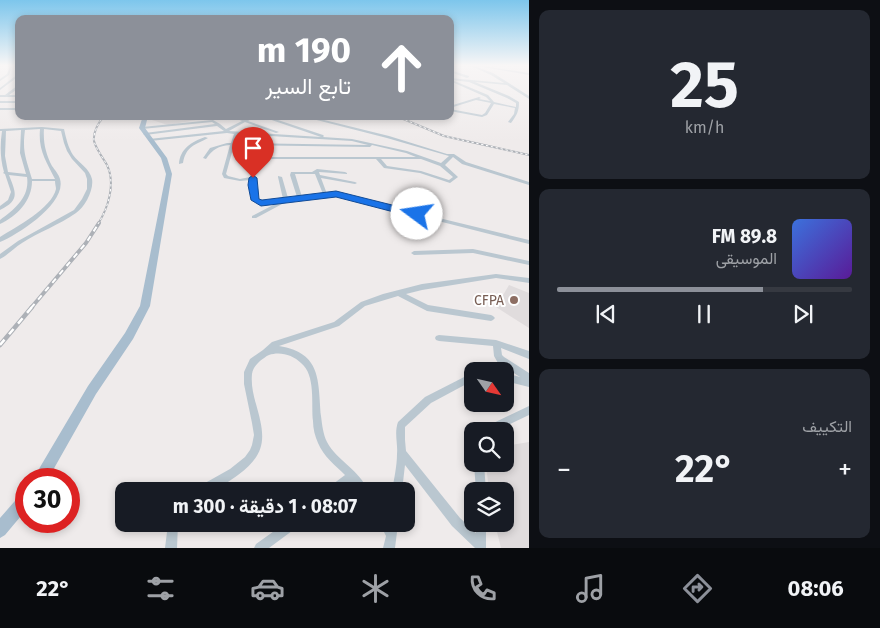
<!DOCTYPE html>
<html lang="ar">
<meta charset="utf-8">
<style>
:root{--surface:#171b24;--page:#242831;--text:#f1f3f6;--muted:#9ea1a6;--line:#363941;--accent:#8c9099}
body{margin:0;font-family:"Fira Sans",Vazirmatn,sans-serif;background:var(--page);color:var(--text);direction:rtl;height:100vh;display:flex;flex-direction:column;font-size:19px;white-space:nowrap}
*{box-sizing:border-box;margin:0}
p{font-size:16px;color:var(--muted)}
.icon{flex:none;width:28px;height:28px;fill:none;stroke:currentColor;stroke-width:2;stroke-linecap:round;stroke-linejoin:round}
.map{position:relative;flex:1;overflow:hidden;direction:ltr}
.panel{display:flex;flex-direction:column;gap:10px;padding:10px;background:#0d0f14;width:351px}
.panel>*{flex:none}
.banner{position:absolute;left:15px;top:15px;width:439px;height:105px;border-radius:10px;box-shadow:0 2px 8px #0003;direction:rtl;background:#8c9099;color:#fff;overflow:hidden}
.needle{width:32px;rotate:124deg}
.tools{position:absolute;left:464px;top:362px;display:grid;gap:10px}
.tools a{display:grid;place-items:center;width:50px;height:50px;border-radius:10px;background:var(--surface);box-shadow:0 2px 8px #0003;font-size:25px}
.speed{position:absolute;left:15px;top:468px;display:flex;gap:10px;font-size:25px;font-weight:700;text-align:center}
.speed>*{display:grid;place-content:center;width:65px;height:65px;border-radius:50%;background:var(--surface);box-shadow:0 2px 8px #0003;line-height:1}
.speed .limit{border:8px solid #d22;background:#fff;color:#111}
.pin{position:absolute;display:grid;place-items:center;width:42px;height:42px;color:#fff;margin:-51px -21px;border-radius:50% 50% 50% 0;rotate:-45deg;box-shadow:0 0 5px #0007}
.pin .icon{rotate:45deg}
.me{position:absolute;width:55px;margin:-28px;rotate:284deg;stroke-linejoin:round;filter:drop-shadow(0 0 4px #0008)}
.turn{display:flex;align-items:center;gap:18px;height:105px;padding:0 20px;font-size:22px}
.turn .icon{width:65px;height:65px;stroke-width:2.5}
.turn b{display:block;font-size:35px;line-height:42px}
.big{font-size:38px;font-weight:700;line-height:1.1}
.panel .tile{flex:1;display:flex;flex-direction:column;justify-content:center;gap:8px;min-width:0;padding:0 18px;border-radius:10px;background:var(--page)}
.panel .dial{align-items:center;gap:0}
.dial b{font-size:65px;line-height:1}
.song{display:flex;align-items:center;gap:15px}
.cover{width:60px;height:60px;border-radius:8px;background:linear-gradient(135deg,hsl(220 70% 55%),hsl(270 70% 35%))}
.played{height:5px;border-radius:2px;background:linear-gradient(90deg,var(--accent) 70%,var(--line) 70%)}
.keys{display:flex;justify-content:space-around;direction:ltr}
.heat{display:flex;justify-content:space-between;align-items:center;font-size:28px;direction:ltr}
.trip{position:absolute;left:115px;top:482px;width:300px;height:50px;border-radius:10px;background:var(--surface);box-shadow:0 2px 8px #0003;font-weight:700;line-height:50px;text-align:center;direction:rtl}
.dock{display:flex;height:80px;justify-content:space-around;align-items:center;background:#090b0e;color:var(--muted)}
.dock .icon{width:35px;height:35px}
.dock .active{color:var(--accent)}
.dock b{font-size:22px;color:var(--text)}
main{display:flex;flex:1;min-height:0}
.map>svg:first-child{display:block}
.education{fill:#e0dcdd}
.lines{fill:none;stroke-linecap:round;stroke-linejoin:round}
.minor{fill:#bac7d0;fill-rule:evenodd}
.major{fill:#a8bdce;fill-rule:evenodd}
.rail-far2-casing{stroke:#adb1b7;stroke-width:2}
.rail-far1-casing{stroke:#adb1b7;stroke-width:4}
.rail-casing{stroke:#adb1b7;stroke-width:4.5}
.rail-far2{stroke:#fff;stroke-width:1;stroke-dasharray:2.5;stroke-linecap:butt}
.rail-far1{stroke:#fff;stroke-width:2;stroke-dasharray:5.5;stroke-linecap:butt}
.rail{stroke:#fff;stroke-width:2.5;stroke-dasharray:7;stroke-linecap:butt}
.route{fill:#1a73e8;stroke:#114b97}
.education-dot{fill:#8d6e63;stroke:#fff;stroke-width:2}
.labels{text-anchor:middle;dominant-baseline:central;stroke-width:4;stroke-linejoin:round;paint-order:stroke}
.education-label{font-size:14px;fill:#785e54;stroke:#fff;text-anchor:end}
</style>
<main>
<section class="panel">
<div class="tile dial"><b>25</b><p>km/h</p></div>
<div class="tile">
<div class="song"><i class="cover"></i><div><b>89.8 FM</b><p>الموسيقى</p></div></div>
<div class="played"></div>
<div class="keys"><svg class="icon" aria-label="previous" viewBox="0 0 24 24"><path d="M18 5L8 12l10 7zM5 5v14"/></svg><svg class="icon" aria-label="pause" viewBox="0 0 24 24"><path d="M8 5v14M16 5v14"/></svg><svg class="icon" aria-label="next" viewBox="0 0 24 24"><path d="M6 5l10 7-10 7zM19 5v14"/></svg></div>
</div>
<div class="tile"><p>التكييف</p>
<div class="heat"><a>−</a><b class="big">22°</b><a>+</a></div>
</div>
</section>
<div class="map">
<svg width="529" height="548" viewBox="0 0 529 548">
<rect width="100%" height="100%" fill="#efebeb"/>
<path class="education" d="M 156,116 L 219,116 L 168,125 L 152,120 Z
M 509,285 L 529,293 L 529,328 L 496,307 Z
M 529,442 L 529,548 L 501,548 L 495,524 L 505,524 L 505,491 L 489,491 L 486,464 L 505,464 L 505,446 Z"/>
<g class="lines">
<path class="minor" d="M 10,66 L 12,66 L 9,75 L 0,81 L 0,79 L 7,74 Z
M 471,66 L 474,66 L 493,73 L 529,96 L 529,99 L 507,85 L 475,82 L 509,96 L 519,102 C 519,111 517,115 511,123 L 508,122 L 514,114 L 515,108 L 494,104 L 487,115 L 482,117 L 450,111 L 450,109 L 482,115 L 485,113 L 491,103 L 476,100 L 450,108 L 450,106 L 479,97 L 481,98 L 479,99 L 490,101 L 486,97 L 450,81 L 450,78 L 504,83 L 491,75 ZM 452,80 L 469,82 L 507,98 L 516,103 L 516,107 L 494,102 L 488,95 Z
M 482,66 L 529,73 L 529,75 L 483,67 Z
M 450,70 L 469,76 L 469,77 L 467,78 L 450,72 Z
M 19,73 L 19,76 L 0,90 L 0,88 Z
M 18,85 L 19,85 L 19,88 L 9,95 L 19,95 L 19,97 L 0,97 L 0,95 L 5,95 Z
M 0,101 L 19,101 L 19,103 L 0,103 Z
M 0,108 L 19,108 L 19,110 L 0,110 Z
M 229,116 L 235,116 L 245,120 L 251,116 L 256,116 L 248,121 L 279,132 L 276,133 L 245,122 L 229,131 L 321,137 L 260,116 L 266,116 L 323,135 L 324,136 L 323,137 L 352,139 L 407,151 L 441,163 L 449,156 L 387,138 L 301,116 L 308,116 L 389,136 L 447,154 L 454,154 L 466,162 L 529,182 L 529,185 L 462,164 L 453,157 L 445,165 L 458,177 L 450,183 L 420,173 L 384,168 L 376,159 L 269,159 C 251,167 254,183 257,199 L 264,201 L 283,199 L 278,177 L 278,176 L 282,177 L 288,198 L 297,197 L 290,175 L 291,172 L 312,172 L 317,169 L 345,172 L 347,173 L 347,174 L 319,172 L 320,175 L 355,182 L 357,183 L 355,184 L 321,178 L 327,194 L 336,193 L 529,240 L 529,244 L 336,195 L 284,202 L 284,203 L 256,218 L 252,218 L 252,216 L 277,203 L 264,205 L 253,201 L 251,194 L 250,180 L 240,181 L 224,178 L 222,174 L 230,145 C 218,146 213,149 206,159 L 203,158 L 210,148 L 227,143 L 231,143 L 234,134 L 227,133 L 150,141 L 148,140 L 149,139 L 224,131 L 217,126 L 145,135 L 143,134 L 145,133 L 215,124 L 212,122 L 142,129 L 140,128 L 142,127 L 213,120 L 220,124 L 226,129 L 242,121 ZM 238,134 L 352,141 L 368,145 L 235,143 ZM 234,145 L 370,147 L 372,145 L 406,153 L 416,157 L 268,157 C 258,161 252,166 250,177 L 240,179 L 228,176 L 226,174 ZM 381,159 L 421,159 L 440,166 L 453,177 L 449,180 L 421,171 L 387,166 ZM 295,174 L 315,174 L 323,194 L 302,197 Z
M 42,127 L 64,129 C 66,138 68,147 73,155 C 79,163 90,169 92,179 C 94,190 85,207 76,213 C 59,225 39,232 22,243 C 14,248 8,255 0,259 L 0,254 L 18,241 L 74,210 L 82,199 L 87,189 L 87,179 L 85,173 L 72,159 L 67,151 L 64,143 L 61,131 L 44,129 C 43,143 46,154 52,166 C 55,170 59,175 60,179 C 67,203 19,234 0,242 L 0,237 C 16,227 52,208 56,189 C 56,187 55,184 55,181 L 32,181 C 32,201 17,216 0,224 L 0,220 C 15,209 30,197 27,177 L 9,175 C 16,193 20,200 0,210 L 0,206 L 8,200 L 11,192 L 5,174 L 3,173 L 4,172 C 0,158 0,145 2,131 L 0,131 L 0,129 ZM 40,129 C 38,150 46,161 55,179 L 32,179 C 26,158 22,152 25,130 ZM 21,130 L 20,153 L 26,174 L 8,172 L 5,156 L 6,131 Z
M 205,137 L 208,138 C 195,145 186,146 183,163 L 179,164 C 180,149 191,142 205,137 Z
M 473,249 L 529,261 L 529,265 L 473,253 L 414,255 L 411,253 L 414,251 Z
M 496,274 L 529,278 L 529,283 L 496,278 L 422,290 L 406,294 L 428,305 L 491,315 L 493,316 L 495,318 L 493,320 L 491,321 L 427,311 L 398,296 L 365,306 L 339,326 L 279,346 C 322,353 318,381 321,416 C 322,424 323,434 327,442 C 337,461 360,470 368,491 L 358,491 L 352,482 L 341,491 L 328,491 L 329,487 L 345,475 C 335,465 324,457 318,443 C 315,436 313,429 313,421 C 311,404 316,375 301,363 C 293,355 280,351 269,355 C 266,356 263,359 260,361 C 256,365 253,368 252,374 C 251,384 253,394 256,404 C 265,436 268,453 238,475 C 231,480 221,487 212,491 C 208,492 202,491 197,491 L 198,487 L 230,469 L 245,457 L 250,450 L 252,445 L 254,435 L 252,423 L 244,384 L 244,372 L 250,359 L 263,350 L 272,342 L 334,322 L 361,302 L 383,294 L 422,284 Z
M 439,335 L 496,340 L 529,351 L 529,359 L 501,348 L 502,355 L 504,357 L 529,373 L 529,387 L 505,381 L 505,373 L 520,377 L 498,363 L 494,356 L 493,346 L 439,341 L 436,340 L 435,338 L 436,336 Z
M 472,373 L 472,381 L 431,403 L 405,427 L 405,440 L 406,451 L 460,518 L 476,533 L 476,524 L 486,524 L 486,548 L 475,548 L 452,526 L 405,465 L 402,491 L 392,491 C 394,479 397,466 397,454 C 398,443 394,433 398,422 L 425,397 Z
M 529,406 L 529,415 L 495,431 L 482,431 L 483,428 Z
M 474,464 L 484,464 L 486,491 L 476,491 Z
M 168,524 L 178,524 L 177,548 L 165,548 Z
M 284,524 L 297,524 L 296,528 L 269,548 L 254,548 L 256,544 Z
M 380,524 L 398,524 L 395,548 L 383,548 L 386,536 Z"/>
<path class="major" d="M 143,116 L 148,116 L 145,128 L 167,158 L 172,174 L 150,306 L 133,339 L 96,394 L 48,479 L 33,479 L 88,386 L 125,333 L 140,306 L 166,174 L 161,158 L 139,128 Z
M 26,492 L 26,510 L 5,535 L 0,538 L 0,518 L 21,494 Z"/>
<defs>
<path id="rail-far2" d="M 396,116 L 444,136 L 529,155
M 98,224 C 108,208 116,184 107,165 C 103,158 96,149 94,141 C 93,132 99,122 104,116"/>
<path id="rail-far1" d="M 31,308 L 86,243 L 99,223"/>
<path id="rail" d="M 0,345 L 32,307"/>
</defs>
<use href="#rail-far2" class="rail-far2-casing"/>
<use href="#rail-far1" class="rail-far1-casing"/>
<use href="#rail" class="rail-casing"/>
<use href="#rail-far2" class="rail-far2"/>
<use href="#rail-far1" class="rail-far1"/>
<use href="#rail" class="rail"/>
</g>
<linearGradient id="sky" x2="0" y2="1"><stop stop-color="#7dc6ec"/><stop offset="0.46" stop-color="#f8f6f6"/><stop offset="1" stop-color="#f8f6f6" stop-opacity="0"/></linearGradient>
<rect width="529" height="142" fill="url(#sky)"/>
<path class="route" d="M 253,175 L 257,178 L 259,199 L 262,200 L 336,191 L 420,212 L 421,214 L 417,218 L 336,197 L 261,206 L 251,200 L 248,185 L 249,178 Z"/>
<circle class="education-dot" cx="514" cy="300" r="5"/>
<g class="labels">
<g class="education-label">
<text x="504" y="300">CFPA</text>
</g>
</g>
</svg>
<div class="tools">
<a><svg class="needle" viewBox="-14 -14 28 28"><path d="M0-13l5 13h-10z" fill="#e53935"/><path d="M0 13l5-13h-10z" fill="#9ea1a6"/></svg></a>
<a><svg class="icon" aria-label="search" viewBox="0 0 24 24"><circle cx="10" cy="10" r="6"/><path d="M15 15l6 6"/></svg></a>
<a><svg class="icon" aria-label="layers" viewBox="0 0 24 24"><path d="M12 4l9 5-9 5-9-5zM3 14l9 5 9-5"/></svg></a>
</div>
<div class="speed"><div class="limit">30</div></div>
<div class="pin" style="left:253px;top:178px;background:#d93025"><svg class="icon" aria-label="arrive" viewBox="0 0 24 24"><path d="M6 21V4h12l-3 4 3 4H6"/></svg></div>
<svg class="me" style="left:417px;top:214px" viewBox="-20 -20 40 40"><circle r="19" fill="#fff"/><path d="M0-13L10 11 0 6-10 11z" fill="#1a73e8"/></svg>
<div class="trip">08:07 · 1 دقيقة · 300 m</div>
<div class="banner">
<div class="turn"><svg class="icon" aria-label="ahead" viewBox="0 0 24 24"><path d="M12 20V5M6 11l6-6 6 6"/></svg><div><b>190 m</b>تابع السير</div></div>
</div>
</div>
</main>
<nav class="dock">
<b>08:06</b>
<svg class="icon active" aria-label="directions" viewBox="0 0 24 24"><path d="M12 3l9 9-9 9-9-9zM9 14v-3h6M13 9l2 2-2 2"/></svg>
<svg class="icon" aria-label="music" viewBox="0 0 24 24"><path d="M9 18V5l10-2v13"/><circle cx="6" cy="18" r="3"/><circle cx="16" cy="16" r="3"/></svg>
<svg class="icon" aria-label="phone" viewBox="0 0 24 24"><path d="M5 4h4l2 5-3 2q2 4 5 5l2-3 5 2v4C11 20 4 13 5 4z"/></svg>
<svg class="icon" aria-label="climate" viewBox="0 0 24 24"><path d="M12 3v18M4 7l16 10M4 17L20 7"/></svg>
<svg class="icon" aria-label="car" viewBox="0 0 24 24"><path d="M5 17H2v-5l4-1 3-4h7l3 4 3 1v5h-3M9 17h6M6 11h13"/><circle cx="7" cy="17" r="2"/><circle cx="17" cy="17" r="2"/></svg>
<svg class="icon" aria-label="filters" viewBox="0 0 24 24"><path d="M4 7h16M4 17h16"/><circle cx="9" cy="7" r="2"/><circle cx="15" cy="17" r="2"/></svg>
<b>22°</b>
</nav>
